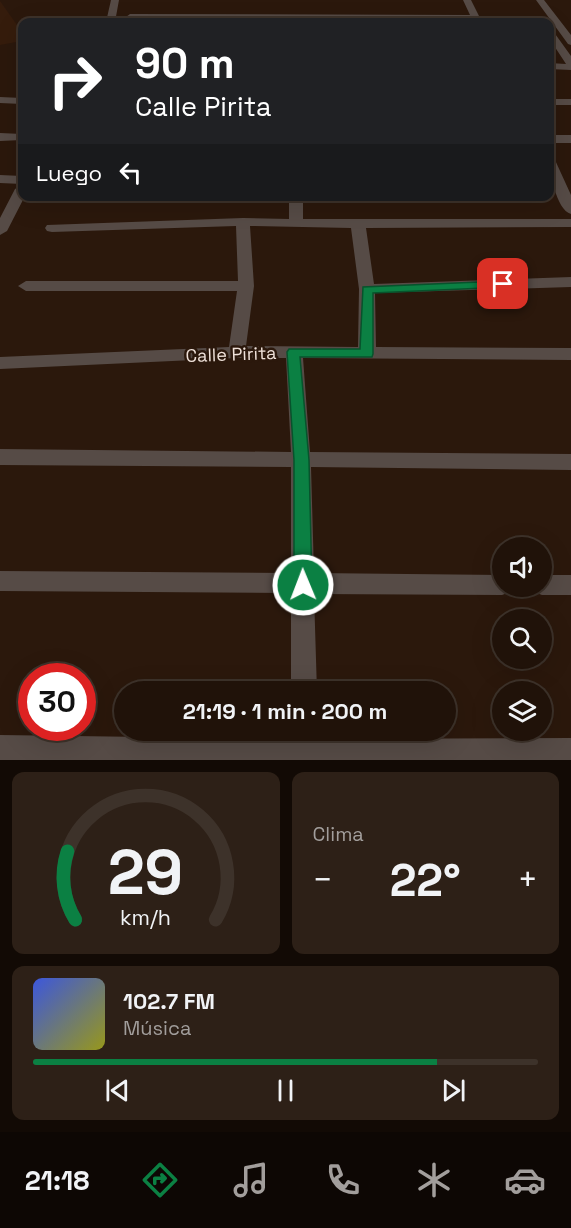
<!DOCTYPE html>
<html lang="es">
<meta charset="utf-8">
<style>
:root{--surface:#201209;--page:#2d2017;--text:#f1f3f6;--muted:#a29e9c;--line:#3d322a;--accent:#0b8043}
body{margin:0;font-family:"Space Grotesk",sans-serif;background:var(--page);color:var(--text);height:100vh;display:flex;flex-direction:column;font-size:22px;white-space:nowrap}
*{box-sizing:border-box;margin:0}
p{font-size:20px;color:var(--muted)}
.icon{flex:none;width:33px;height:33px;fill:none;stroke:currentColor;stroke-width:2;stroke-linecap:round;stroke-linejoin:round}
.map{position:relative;height:760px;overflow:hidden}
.details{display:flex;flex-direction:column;gap:12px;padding:12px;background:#120a05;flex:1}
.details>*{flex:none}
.top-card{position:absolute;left:18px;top:18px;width:536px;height:183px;border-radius:12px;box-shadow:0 6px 24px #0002,0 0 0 2px var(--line);background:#202124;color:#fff;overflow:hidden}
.fabs{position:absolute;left:492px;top:537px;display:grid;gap:12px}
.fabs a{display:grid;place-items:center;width:60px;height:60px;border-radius:50%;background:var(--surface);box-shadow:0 6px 24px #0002,0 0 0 2px var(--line);font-size:30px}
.speed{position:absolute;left:18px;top:663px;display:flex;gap:12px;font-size:30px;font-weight:700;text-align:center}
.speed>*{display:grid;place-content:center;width:78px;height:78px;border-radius:50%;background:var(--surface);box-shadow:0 6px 24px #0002,0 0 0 2px var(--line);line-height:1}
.speed .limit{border:9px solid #d22;background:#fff;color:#111}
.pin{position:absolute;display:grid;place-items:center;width:51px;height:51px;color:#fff;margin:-26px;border-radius:12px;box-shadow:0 3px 9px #0006}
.me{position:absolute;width:66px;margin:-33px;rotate:359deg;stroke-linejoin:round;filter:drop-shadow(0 0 4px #0008)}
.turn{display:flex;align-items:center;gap:21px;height:126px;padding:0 18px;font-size:27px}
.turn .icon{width:78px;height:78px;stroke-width:2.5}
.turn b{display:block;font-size:42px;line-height:51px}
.then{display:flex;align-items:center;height:57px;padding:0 18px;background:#0003;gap:12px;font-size:22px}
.big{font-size:45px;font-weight:700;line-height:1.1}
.details .card{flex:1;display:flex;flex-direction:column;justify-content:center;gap:9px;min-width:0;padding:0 21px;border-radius:12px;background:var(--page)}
.details .dial{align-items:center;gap:0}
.dial svg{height:156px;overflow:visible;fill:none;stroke:var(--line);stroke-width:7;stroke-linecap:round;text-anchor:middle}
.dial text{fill:var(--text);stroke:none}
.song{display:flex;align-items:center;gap:18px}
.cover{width:72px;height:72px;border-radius:9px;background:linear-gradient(135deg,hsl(230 70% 55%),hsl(60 70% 35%))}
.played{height:6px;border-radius:3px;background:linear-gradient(90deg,var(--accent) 80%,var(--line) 80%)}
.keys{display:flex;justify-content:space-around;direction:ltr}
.heat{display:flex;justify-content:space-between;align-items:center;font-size:33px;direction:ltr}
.details .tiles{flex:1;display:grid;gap:12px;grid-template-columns:1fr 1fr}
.card:last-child{grid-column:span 2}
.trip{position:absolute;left:114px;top:681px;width:342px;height:60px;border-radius:30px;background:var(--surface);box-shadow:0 6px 24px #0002,0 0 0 2px var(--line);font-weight:700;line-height:60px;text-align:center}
.tab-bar{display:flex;height:96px;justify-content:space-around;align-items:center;background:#0d0704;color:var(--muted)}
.tab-bar .icon{width:42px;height:42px}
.tab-bar .selected{color:var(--accent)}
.tab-bar b{font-size:27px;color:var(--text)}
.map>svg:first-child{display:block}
.built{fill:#351c0c}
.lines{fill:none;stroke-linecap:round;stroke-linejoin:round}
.minor{fill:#564b46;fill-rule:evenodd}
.route{fill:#0b8043;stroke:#07532c;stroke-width:1.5}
.labels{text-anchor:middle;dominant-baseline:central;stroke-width:5;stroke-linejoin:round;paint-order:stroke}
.street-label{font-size:18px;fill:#eee0d8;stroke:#2b180c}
</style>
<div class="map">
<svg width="571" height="760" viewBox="0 0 571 760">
<rect width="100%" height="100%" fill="#2b180c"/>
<path class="built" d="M 0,1 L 22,32 L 22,41 L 0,45 Z"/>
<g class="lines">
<path class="minor" d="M 111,0 L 119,0 L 115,22 L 106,22 Z
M 463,0 L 471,0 L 482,22 L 130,20 L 126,17 L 130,14 L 470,15 Z
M 536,0 L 544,0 L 571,35 L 571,45 L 568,44 Z
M 549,30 L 553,31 L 571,56 L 571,70 L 549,69 L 549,63 L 566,64 L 549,38 Z
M 0,97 L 22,98 L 22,104 L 0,103 Z
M 549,99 L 571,99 L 571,105 L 549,105 Z
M 0,133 L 22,134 L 22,140 L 0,141 Z
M 549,135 L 571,135 L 571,143 L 549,143 Z
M 549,156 L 555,160 L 571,195 L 571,214 C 556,210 549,170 549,156 Z
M 0,175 L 22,176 L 22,184 L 0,183 Z
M 22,185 L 22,196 L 25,196 L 7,231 L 0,235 L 0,218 L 15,189 Z
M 289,196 L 303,196 L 303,219 L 571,219 L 571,227 L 366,228 L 374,284 L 571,277 L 571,287 L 375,293 L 376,347 L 571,348 L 571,360 L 303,358 L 310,452 L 571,454 L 571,470 L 311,467 L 314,573 L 502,575 L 502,586 L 513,586 L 510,592 L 502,595 L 314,594 L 317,692 L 291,692 L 291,593 L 0,591 L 0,571 L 291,573 L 291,467 L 0,465 L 0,449 L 291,452 L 286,358 L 237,358 L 0,369 L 0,357 L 229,347 L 237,291 L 26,291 L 18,286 L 26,281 L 238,281 L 236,226 L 52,232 L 47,231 L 45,228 L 47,225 L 243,218 L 289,219 ZM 250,226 L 351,228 L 359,289 L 358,347 L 246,346 L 254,286 Z
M 542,575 L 571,575 L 571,595 L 542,595 L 534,592 L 531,586 L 542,586 Z
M 292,730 L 318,730 L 318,739 L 571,738 L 571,760 L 0,760 L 0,735 L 292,739 Z"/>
</g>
<path class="route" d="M 503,281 L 509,284 L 507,287 L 373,293 L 373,354 L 372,357 L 300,357 L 309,460 L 312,585 L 309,590 L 303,593 L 297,590 L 294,585 L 294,460 L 287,352 L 289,349 L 360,349 L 363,287 Z"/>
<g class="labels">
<g class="street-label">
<text transform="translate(231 354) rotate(-2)">Calle Pirita</text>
</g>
</g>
</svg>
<div class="fabs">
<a><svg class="icon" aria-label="sound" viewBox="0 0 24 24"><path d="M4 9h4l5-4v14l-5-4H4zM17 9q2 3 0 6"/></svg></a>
<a><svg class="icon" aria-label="search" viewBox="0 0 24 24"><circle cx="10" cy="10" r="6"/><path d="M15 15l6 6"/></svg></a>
<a><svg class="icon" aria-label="layers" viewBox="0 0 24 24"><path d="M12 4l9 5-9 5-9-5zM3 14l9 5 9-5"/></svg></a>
</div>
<div class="speed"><div class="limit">30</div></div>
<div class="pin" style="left:503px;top:284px;background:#d93025"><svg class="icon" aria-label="arrive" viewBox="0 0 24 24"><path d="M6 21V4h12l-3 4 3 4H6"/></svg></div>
<svg class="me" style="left:303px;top:585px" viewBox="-20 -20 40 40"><circle r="17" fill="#0b8043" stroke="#fff" stroke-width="3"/><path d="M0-11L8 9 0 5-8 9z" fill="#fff"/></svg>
<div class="trip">21:19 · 1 min · 200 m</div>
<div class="top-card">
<div class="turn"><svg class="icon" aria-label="right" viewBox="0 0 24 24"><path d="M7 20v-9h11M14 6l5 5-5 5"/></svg><div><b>90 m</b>Calle Pirita</div></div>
<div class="then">Luego<svg class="icon" aria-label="left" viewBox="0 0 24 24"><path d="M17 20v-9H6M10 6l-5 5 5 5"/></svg></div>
</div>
</div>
<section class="details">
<div class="tiles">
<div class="card dial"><svg viewBox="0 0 100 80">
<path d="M14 69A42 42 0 1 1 86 69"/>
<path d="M14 69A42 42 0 0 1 10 34" stroke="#0b8043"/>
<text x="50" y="56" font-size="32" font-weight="700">29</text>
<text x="50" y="72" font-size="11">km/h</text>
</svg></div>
<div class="card"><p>Clima</p>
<div class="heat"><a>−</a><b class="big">22°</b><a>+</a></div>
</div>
<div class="card">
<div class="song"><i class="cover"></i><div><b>102.7 FM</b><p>Música</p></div></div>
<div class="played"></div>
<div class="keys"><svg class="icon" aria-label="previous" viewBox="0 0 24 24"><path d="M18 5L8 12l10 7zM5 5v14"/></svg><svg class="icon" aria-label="pause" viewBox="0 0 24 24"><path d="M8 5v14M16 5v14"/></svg><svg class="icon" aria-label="next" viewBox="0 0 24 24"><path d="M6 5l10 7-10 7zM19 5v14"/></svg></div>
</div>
</div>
</section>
<nav class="tab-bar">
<b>21:18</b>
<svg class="icon selected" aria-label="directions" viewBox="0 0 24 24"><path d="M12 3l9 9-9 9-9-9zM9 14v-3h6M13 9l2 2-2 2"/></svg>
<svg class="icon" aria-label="music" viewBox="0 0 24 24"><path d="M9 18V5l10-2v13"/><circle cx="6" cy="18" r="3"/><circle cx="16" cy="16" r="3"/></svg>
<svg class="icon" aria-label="phone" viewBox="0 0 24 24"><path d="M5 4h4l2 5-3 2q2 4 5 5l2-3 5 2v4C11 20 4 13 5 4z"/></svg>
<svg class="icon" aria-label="climate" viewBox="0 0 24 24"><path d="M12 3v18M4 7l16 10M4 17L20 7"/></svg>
<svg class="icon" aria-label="car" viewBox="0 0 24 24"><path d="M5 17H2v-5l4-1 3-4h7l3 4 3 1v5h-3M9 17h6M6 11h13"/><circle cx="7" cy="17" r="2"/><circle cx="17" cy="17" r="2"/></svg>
</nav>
